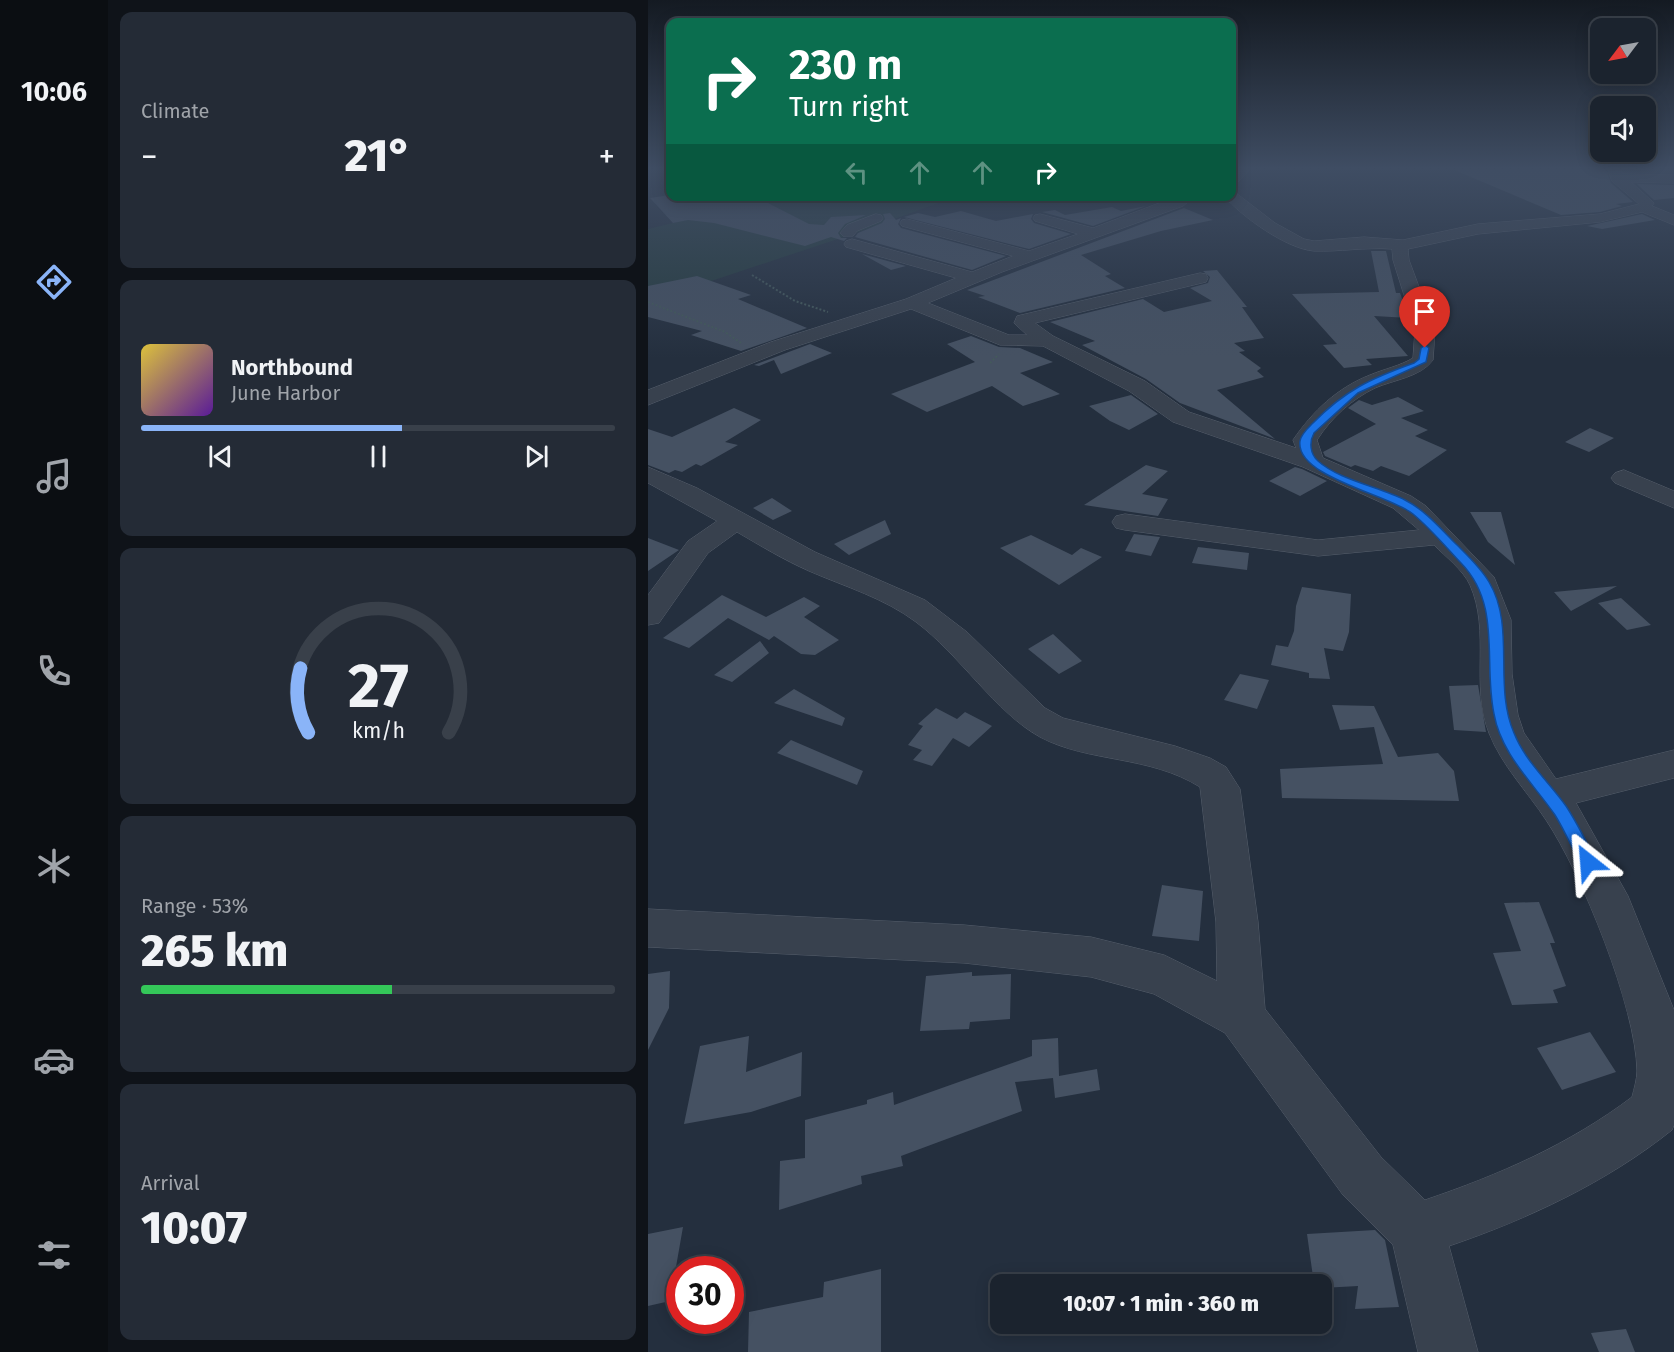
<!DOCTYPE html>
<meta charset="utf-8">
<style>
:root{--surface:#1b232e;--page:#242b36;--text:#f1f3f6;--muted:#a0a4aa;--line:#39404a;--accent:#8ab4f8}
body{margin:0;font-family:"Fira Sans",sans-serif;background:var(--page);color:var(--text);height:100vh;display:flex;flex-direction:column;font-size:22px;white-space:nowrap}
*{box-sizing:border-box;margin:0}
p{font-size:20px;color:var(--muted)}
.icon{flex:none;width:33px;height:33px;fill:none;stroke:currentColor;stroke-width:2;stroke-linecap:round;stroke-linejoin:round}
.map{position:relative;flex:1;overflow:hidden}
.details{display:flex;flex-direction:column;gap:12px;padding:12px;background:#0f1319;width:540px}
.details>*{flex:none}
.top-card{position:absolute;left:18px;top:18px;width:570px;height:183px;border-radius:12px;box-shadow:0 3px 15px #0003,0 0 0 2px var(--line);background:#0b6e4f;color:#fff;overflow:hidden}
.needle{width:39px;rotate:238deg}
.fabs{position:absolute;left:942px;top:18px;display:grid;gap:12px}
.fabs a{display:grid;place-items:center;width:66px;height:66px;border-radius:12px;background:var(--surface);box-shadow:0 3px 15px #0003,0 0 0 2px var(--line);font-size:30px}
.speed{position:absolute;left:18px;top:1256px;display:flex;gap:12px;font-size:30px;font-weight:700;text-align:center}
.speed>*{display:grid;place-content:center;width:78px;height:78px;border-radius:50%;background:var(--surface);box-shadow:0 3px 15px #0003,0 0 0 2px var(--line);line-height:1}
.speed .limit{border:9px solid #d22;background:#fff;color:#111}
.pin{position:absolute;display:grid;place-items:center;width:51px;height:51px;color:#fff;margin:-62px -26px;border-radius:50% 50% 50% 0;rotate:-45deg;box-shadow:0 0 6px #0007}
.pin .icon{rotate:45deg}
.me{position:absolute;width:66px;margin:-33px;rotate:332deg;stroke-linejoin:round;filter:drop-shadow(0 0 4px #0008)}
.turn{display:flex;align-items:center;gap:21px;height:126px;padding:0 24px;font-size:27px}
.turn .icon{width:78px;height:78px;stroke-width:2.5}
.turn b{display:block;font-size:42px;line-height:51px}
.lanes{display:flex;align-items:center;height:57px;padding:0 24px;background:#0003;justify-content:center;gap:30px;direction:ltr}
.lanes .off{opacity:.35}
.big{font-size:45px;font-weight:800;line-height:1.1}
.details .widget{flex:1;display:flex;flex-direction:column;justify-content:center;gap:9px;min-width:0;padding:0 21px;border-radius:12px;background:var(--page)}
.details .dial{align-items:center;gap:0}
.dial svg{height:156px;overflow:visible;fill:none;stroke:var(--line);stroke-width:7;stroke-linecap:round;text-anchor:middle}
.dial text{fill:var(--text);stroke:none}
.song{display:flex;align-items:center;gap:18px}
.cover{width:72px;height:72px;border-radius:9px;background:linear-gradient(135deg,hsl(50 70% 55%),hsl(270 70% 35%))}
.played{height:6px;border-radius:3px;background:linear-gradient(90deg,var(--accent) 55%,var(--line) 55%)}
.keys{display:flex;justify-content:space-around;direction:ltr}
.heat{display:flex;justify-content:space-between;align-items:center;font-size:33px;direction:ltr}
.charge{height:9px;border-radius:4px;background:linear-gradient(90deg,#34c759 53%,var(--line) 0)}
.trip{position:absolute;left:342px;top:1274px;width:342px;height:60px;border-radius:12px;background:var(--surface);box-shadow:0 3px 15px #0003,0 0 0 2px var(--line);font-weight:800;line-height:60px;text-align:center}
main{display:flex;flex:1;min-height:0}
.menu{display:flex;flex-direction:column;width:108px;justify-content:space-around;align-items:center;background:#0b0e12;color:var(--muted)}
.menu .icon{width:42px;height:42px}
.menu .on{color:var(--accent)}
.menu b{font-size:27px;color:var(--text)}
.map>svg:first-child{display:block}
.green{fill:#263c3f}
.building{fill:#455162}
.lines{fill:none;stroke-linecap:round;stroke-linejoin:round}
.minor-casing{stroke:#565f6c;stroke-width:1}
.path{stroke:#44595c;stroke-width:2;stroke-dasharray:2 2;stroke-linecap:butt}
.minor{fill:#38414e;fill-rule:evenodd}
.route{fill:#1a73e8;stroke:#114b97;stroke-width:1.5}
</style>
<main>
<nav class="menu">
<b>10:06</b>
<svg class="icon on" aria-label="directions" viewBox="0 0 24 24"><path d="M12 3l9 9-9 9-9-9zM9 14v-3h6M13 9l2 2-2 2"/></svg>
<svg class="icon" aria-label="music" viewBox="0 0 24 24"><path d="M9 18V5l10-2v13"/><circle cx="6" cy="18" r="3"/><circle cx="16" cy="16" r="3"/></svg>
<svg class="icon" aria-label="phone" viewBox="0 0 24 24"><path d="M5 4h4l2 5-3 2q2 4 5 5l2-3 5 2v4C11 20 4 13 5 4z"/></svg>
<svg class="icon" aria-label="climate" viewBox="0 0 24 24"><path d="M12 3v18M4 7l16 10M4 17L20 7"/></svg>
<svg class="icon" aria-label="car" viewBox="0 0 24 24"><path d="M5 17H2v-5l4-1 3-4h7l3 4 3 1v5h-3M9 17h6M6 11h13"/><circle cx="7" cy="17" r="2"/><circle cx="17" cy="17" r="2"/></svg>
<svg class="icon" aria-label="filters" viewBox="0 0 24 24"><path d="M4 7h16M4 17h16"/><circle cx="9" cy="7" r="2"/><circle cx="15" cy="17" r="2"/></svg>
</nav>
<section class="details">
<div class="widget"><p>Climate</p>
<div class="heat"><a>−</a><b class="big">21°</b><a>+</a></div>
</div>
<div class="widget">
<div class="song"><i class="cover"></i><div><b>Northbound</b><p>June Harbor</p></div></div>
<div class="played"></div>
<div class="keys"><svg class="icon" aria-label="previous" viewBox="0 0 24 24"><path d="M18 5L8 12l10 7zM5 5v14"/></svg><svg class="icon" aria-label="pause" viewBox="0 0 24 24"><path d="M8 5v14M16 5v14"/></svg><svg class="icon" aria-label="next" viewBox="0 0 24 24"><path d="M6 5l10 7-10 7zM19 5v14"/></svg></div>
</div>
<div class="widget dial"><svg viewBox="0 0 100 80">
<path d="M14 69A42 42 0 1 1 86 69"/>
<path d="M14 69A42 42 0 0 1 10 36" stroke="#8ab4f8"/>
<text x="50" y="56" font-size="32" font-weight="700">27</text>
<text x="50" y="72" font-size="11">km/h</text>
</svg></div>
<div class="widget"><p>Range · 53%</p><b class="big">265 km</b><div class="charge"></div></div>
<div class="widget"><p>Arrival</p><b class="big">10:07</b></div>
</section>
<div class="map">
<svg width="1026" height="1352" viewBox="0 0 1026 1352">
<rect width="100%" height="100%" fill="#242f3e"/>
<path class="green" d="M 132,197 L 307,197 L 208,233 L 0,302 L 0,229 Z"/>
<path class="building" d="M 804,169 L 958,169 L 963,183 L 985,202 L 968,204 L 974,206 L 952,212 L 913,215 Z
M 989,184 L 1026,185 L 1026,198 L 1006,200 Z
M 22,195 L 106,196 L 161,224 L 176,225 L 183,217 L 218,215 L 197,224 L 190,233 L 193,238 L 199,238 L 196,241 L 183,237 L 157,246 L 66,223 L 40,220 L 25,223 L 2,198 Z
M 498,206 L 445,226 L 394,212 L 407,210 L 417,215 L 464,207 L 473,211 Z
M 536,208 L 565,220 L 513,231 L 433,255 L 463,274 L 457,276 L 477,288 L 372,313 L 330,297 L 337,296 L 319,290 Z
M 313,211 L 348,221 L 385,214 L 383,219 L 386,223 L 423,234 L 381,249 L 256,217 L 270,213 L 287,217 Z
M 242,213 L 248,220 L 253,218 L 250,224 L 253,228 L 358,256 L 324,270 L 207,237 L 210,233 L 234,223 L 237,219 L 235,214 Z
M 994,214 L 1007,220 L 954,229 L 939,226 Z
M 723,251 L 738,251 L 748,293 L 752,293 L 761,318 L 726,316 L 760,356 L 718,359 L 724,365 L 696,368 L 675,345 L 689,344 L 644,294 L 731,292 Z
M 214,254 L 258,266 L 243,270 Z
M 569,270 L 599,307 L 594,307 L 616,338 L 586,343 L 597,351 L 591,352 L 613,368 L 609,371 L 616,377 L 569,390 L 627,439 L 532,403 L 498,379 L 434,345 L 447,341 L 402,322 L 495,299 L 516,312 L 564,301 L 542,288 L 560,283 L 562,277 L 555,271 Z
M 49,276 L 103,295 L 90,299 L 159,328 L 93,351 L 43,335 L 54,331 L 0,317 L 0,286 Z
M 323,336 L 351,347 L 372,348 L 405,362 L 372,373 L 412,394 L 375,406 L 344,386 L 279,412 L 243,394 L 327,362 L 299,344 Z
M 162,344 L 184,353 L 133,374 L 126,360 L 111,366 L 106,365 Z
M 483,395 L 510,414 L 481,430 L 462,421 L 441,406 Z
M 750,397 L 776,411 L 753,418 L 780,430 L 767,436 L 799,450 L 761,476 L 733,466 L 725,471 L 707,465 L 703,467 L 677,456 L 675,452 L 728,424 L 700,408 L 704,405 L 711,400 L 724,405 Z
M 86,408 L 113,420 L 77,442 L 90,445 L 53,466 L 48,464 L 34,472 L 27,470 L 21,473 L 0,465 L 0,429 L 24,437 Z
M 942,428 L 966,438 L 941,452 L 917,442 Z
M 498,465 L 520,471 L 494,494 L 520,499 L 510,516 L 436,505 Z
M 647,467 L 654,469 L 679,481 L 652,496 L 621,481 Z
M 124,498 L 144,511 L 125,520 L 105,508 Z
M 822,512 L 853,512 L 867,565 L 840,542 Z
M 237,520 L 243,534 L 201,555 L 186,544 Z
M 486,534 L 512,537 L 503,556 L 477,551 Z
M 383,535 L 424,555 L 433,548 L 454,557 L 411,585 L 352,548 Z
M 0,538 L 31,550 L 0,571 Z
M 550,547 L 601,553 L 599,570 L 544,563 Z
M 969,586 L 923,611 L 906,592 Z
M 654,587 L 703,594 L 701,632 L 695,651 L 676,648 L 682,679 L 661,678 L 661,673 L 623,665 L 628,645 L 640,647 L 646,631 L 648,606 Z
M 74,595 L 118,617 L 156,597 L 172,606 L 156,617 L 191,640 L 167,655 L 153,654 L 126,636 L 121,640 L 80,618 L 41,648 L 15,638 Z
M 973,598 L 1003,625 L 979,630 L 950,603 Z
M 405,634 L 434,661 L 411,674 L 380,649 Z
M 112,641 L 121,653 L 84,682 L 66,675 Z
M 592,674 L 621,680 L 609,709 L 576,700 Z
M 830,685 L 838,732 L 806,730 L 801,686 Z
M 146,689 L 197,718 L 194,726 L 126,703 Z
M 684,705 L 726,706 L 750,757 L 790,753 L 806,771 L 811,801 L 634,798 L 632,769 L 735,764 L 726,727 L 692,730 Z
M 288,708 L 309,719 L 317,712 L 344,726 L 321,747 L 305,738 L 284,766 L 265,760 L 274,750 L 260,745 L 275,726 L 270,724 Z
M 143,740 L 215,771 L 209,785 L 129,753 Z
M 514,885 L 555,891 L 551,941 L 504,936 Z
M 891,902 L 907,943 L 902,943 L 918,986 L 905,990 L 910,1003 L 864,1005 L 845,953 L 873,951 L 856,903 Z
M 22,971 L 21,1008 L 0,1050 L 0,974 Z
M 324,972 L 324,976 L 363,974 L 362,1019 L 322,1022 L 321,1029 L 272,1031 L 278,976 Z
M 942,1032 L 968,1072 L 914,1090 L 889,1048 Z
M 101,1036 L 98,1072 L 154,1052 L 153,1096 L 103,1112 L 36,1124 L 52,1046 Z
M 410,1038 L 411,1076 L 449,1069 L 452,1090 L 407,1098 L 405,1078 L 367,1082 L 374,1111 L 253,1156 L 255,1166 L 213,1176 L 214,1184 L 131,1210 L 132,1161 L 157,1158 L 157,1120 L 219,1104 L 219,1100 L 245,1092 L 246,1105 L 384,1056 L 384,1040 Z
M 35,1227 L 22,1301 L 0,1306 L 0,1234 Z
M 727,1230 L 737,1240 L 751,1307 L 707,1309 L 710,1286 L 674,1288 L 674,1284 L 666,1284 L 659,1234 Z
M 233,1269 L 233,1352 L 100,1352 L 101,1312 L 175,1297 L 176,1282 Z
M 978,1329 L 987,1352 L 951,1352 L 943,1333 Z"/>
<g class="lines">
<defs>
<path id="minor" d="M 589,169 L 602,169 L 589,183 L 584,184 L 584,174 Z
M 960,169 L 972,169 L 975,174 L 1026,175 L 1026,183 L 983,182 L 1006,203 L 1004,206 L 1026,215 L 1026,225 L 994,212 L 952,222 L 830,234 L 760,249 L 761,260 L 787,330 L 785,360 C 773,377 745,380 727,388 C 704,399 683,418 669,440 L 675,458 L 763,496 L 778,506 L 846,577 L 863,620 L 864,674 L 870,715 L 876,733 L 908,779 L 1026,750 L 1026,778 L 928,803 L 980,896 L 1026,1010 L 1026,1125 L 1024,1130 C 959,1182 880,1219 801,1246 L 830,1352 L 770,1352 L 745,1245 L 695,1195 L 577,1033 L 506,994 L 443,977 L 316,963 L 0,947 L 0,909 L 316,925 L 443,937 L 516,955 L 569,981 L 568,922 L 552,787 C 501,755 441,763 392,737 C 348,713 311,654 268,622 C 236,598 198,587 161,571 C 136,560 113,546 89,532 L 60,553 L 11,623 L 0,625 L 0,595 L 40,541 L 69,521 L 0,483 L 0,467 L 49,488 L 167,552 L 277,600 L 319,632 L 397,708 L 415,718 L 527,746 L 562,758 L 578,767 L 592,789 L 610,922 L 617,1009 L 733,1157 L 777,1200 C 851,1175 922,1144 984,1097 C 986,1089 989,1079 989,1071 C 988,1007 934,874 898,820 C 879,791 854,766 841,733 C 822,685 843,632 822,585 C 815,570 798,557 786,545 L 670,556 L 477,530 L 468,528 L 464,522 L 468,516 L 477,514 L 670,540 L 771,530 L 745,508 L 655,467 L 525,422 L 481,391 L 395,346 L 352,345 L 263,309 L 137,350 L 0,405 L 0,390 L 123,342 L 258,299 L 308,278 L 198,247 L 196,244 L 198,241 L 204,239 L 324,272 L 365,256 L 254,226 L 252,223 L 254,220 L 259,219 L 381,251 L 430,234 L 387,221 L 385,218 L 387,215 L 392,214 L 445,228 L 530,196 L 547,196 L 535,206 L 354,272 L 280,303 L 361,335 L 379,335 L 366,323 L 369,316 L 552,273 L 558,274 L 560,278 L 558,282 L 387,323 L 405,336 L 497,381 L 541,412 L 648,448 L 645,440 C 665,411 689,388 722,375 C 736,369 752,366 765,358 L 767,330 L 745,260 L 744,249 C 717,247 691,252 666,251 C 639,249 594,217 576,196 L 584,196 L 584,192 L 588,193 L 627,223 L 656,239 L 666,241 L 716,237 L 755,240 L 830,224 L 952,214 L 991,204 L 964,181 Z
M 228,214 L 233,215 L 235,218 L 233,221 L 209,231 L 205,236 L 195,236 L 192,233 L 199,225 Z
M 976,470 L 1026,491 L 1026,508 L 967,483 L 963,478 L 967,473 Z"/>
</defs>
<use href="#minor" class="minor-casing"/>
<path class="path" d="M 104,275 L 147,301 L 180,312
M 0,302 L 77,332 L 93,343
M 342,363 L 351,354"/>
<use href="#minor" class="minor"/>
</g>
<linearGradient id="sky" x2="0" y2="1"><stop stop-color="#141a22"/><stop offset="0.47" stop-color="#3f4d63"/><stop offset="1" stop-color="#3f4d63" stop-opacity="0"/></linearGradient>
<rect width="1026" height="358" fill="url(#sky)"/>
<path class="route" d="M 777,345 L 781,348 L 778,362 L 710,393 L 666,433 C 661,442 662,454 670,461 C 691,480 732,487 757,500 C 777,510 793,529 808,544 C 820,556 833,568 841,582 C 868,627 845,685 866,733 C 877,761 901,782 918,806 C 930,824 939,844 949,862 L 946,867 L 934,867 C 925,850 917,831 907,815 C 885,783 853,754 846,714 C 835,662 854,605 813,563 C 798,547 782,528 765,514 C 742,495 647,477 652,441 C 653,434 661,427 665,423 C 697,390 724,378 766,363 L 771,359 L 773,348 Z"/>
</svg>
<div class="fabs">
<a><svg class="needle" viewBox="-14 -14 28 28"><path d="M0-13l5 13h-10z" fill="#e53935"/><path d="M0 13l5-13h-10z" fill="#a0a4aa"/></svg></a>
<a><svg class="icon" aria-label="sound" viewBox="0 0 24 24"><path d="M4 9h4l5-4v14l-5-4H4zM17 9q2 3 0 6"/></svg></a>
</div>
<div class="speed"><div class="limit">30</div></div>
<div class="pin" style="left:777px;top:348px;background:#d93025"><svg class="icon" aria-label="arrive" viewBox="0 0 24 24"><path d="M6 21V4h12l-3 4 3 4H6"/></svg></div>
<svg class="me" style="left:940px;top:862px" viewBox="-20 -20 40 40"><path d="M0-17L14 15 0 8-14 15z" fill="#1a73e8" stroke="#fff" stroke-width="4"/></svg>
<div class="trip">10:07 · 1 min · 360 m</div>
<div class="top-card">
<div class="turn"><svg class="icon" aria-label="right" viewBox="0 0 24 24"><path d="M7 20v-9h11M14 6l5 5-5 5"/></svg><div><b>230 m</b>Turn right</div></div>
<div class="lanes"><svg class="icon off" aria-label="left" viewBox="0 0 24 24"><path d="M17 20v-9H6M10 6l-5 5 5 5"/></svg><svg class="icon off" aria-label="ahead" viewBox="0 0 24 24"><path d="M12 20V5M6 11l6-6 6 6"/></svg><svg class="icon off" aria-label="ahead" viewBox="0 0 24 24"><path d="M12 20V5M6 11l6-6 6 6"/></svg><svg class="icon" aria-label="right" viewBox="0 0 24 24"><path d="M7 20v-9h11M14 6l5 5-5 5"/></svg></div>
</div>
</div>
</main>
